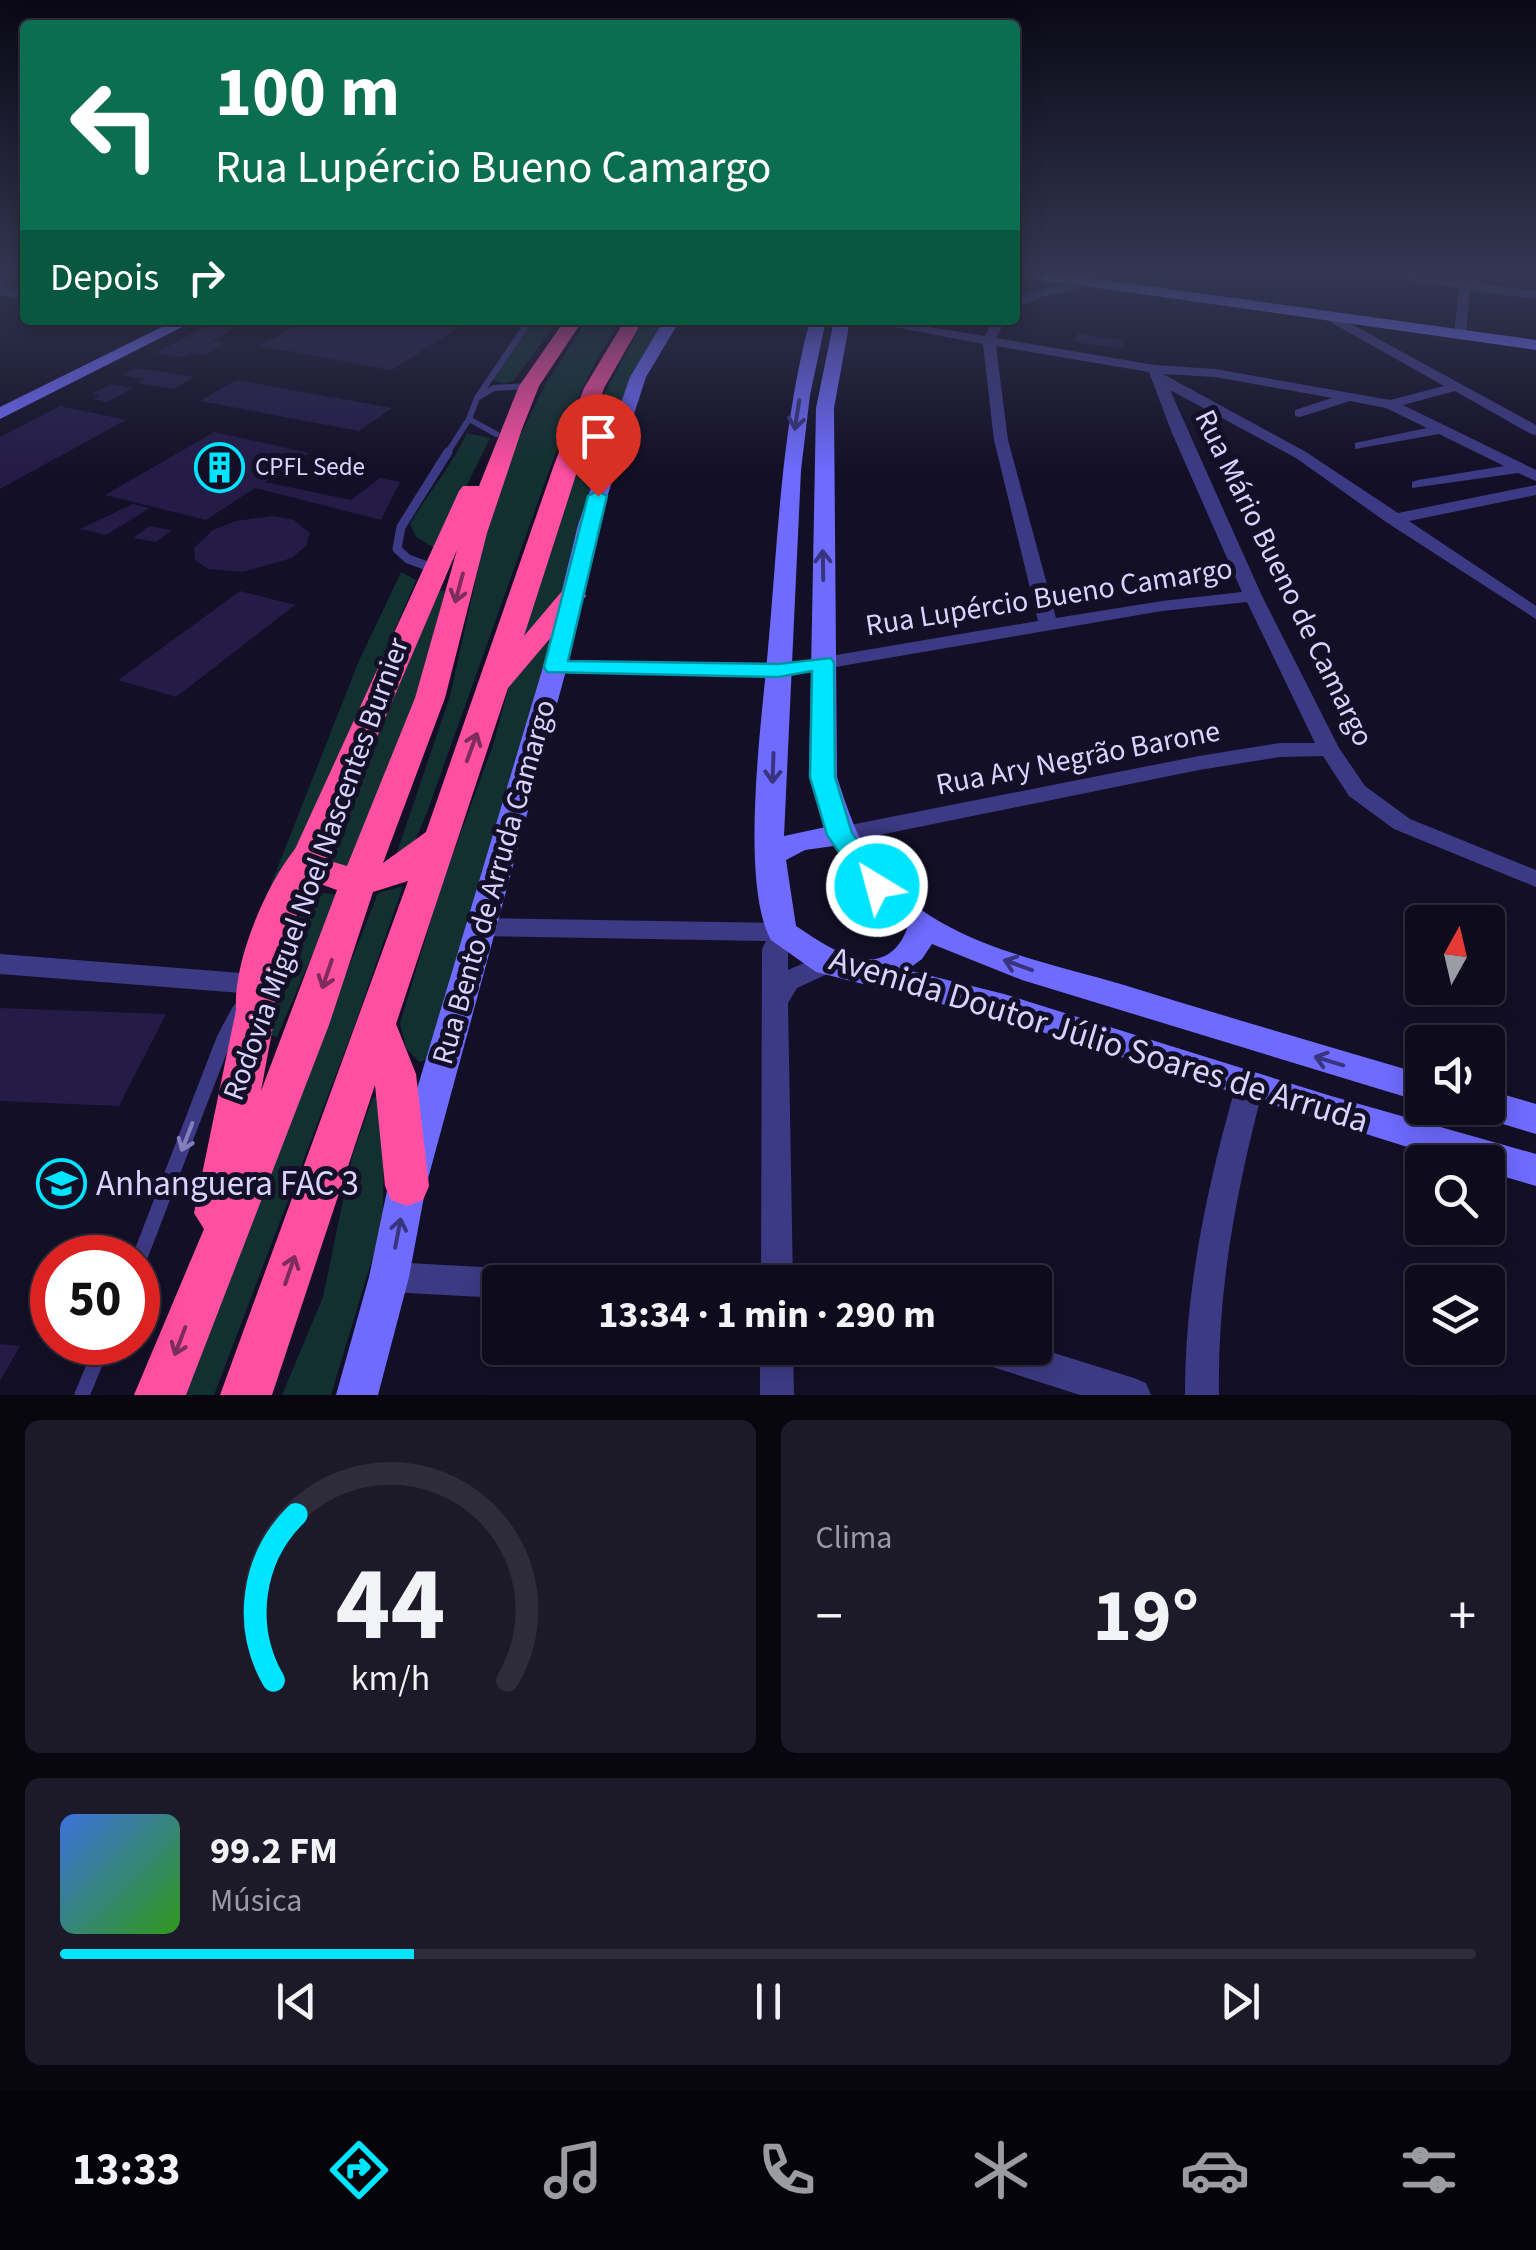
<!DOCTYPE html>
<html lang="pt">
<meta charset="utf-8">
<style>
:root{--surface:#0e0b1c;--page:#1c1929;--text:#f1f3f6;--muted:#9b9ba3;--line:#2e2b3b;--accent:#00e5ff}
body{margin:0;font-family:"Source Sans 3",sans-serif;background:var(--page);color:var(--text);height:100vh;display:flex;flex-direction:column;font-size:38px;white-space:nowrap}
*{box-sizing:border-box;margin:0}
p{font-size:32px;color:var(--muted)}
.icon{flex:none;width:55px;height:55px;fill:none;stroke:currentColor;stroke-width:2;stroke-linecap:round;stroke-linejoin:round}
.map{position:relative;height:1395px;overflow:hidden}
.drawer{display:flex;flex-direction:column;gap:25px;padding:25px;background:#08060f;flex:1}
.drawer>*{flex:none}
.banner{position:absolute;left:20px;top:20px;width:1000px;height:305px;border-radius:10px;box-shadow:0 5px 25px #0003,0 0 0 2px var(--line);background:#0b6e4f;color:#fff;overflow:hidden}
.needle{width:65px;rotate:8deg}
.buttons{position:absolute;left:1405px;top:905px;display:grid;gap:20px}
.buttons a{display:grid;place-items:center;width:100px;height:100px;border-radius:10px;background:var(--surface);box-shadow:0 5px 25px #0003,0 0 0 2px var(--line);font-size:50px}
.speed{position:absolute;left:30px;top:1235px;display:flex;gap:20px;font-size:50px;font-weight:700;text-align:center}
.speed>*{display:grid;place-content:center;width:130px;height:130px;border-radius:50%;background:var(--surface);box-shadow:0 5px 25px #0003,0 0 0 2px var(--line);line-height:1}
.speed .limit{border:15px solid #d22;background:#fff;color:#111}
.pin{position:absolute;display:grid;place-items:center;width:85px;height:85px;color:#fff;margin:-102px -42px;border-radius:50% 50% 50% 0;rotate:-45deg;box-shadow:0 0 10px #0007}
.pin .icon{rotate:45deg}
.me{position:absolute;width:110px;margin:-55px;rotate:323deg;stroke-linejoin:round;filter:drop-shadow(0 0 8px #0008)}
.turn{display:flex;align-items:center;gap:35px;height:210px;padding:0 30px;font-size:45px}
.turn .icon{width:130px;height:130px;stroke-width:2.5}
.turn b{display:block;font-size:70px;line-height:85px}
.then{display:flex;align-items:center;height:95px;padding:0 30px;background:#0003;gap:20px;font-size:38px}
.big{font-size:75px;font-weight:700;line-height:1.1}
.drawer .card{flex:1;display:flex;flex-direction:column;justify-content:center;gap:15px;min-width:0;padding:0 35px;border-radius:15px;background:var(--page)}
.drawer .dial{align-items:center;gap:0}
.dial svg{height:260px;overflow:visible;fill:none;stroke:var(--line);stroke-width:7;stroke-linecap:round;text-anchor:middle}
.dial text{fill:var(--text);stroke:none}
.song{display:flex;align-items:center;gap:30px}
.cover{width:120px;height:120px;border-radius:15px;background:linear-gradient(135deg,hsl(220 70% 55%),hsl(110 70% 35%))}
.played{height:10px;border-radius:5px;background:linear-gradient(90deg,var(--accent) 25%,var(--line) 25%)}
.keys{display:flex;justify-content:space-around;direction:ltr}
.heat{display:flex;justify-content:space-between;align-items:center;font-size:55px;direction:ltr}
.drawer .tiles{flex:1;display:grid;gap:25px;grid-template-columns:1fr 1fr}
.card:last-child{grid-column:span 2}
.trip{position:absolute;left:482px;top:1265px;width:570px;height:100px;border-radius:10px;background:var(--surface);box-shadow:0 5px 25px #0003,0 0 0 2px var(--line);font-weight:700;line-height:100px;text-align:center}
.tabs{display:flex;height:160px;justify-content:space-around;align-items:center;background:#06040b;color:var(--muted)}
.tabs .icon{width:70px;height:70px}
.tabs .on{color:var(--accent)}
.tabs b{font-size:45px;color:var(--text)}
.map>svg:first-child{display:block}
.green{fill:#12302f}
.building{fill:#241b47}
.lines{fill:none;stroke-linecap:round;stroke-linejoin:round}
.lane-far2{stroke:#3d3a85;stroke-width:6}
.lane-far1{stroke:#3d3a85;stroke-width:9}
.lane{stroke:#3d3a85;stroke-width:15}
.street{fill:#3d3a85;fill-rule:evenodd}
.secondary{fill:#6f6bff;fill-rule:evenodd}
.highway{fill:#ff4fa3;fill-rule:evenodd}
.oneway{stroke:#38347d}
.oneway2{stroke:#7d2c5e}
.oneway3{stroke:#837fbc}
.route{fill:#00e5ff;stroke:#0095a6;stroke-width:2.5}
.labels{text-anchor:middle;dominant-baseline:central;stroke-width:10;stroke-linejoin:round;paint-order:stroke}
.far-poi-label{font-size:25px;fill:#d9d4ff;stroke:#130f26;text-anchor:start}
.street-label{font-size:30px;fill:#d9d4ff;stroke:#130f26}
.near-street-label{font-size:35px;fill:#d9d4ff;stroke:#130f26}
.near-poi-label{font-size:35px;fill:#d9d4ff;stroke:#130f26;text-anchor:start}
</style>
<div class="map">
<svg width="1536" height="1395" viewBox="0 0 1536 1395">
<rect width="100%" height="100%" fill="#130f26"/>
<path class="green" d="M 534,320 L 559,320 L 513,381 L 504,383 L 492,380 Z
M 587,320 L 621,320 L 597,359 L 567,421 L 426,815 L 415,841 L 396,855 L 450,696 L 489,519 L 514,448 L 546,383 Z
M 644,320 L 665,320 L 627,386 L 573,546 L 563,593 L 522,639 L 556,522 L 593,437 L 602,398 Z
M 467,433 L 490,438 L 436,549 L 416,537 L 410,524 C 428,492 452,466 467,433 Z
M 401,572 L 416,580 L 259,948 L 242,958 L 358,663 Z
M 435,590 L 445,591 L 421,686 L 351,865 L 340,867 L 328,859 L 326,844 Z
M 551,629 L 545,663 L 430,1058 L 419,1062 L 406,1048 L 400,1023 L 442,884 L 493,745 L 510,682 Z
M 403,886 L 354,1027 L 214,1395 L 180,1395 L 378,893 Z
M 305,890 L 338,895 L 277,1037 L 269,1035 Z
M 373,1097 L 384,1098 L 383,1223 L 331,1395 L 282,1395 L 323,1297 L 352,1157 Z"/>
<path class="building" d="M 217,320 L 249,320 L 211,341 L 225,343 L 205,355 L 191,353 L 183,357 L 156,353 Z
M 307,320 L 470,320 L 392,370 L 259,346 Z
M 1078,334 L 1124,340 L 1120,349 L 1074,342 Z
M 136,368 L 194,377 L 174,389 L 137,383 L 144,379 L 122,375 Z
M 236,380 L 392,408 L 359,431 L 200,401 Z
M 112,384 L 133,388 L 107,402 L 94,399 L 100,396 L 91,394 Z
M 60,406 L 126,420 L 0,489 L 0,437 Z
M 214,432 L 309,453 L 265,482 L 351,500 L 380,478 L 400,482 L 381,520 L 255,488 L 206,520 L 105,495 Z
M 133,504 L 150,508 L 106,535 L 80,529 Z
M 273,516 L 294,520 L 310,533 L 306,546 L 292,558 L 243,572 L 208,569 L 195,560 L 194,548 L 213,530 L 236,521 Z
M 149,526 L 172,530 L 156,542 L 133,538 Z
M 240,591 L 295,605 L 176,697 L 118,680 Z
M 0,1008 L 166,1014 L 119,1106 L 0,1101 Z
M 0,1344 L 20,1346 L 0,1381 Z"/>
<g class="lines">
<path class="lane-far2" d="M 528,386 L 494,388 L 477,398 L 530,320
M 477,398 L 469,419 L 496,434
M 446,455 L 469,419"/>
<path class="lane-far1" d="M 433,568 L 408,559 L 397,549 L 401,527 L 448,452"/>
<path class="lane" d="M 138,1262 L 224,1039 L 239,1011
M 82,1395 L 104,1342"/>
<path class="street" d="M 1387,276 L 1465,282 L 1480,280 L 1480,284 L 1536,291 L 1536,299 L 1470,290 L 1466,335 L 1460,339 L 1454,335 L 1459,288 Z
M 1090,280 L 1094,281 L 1094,285 L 1038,298 L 1015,309 L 1015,300 L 1030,292 Z
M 0,287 L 25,291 L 25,299 L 0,295 Z
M 1331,313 L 1536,425 L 1536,435 L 1531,434 L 1455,391 L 1403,405 L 1536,470 L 1536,481 L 1518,473 L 1412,488 L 1412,482 L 1418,480 L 1504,466 L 1439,434 L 1355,449 L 1355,443 L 1427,428 L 1386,408 L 1350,401 L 1300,417 L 1295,416 L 1295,410 L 1332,398 L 1215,377 L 1163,374 L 1306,452 L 1398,513 L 1536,485 L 1536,495 L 1409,521 L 1536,606 L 1536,619 L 1386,522 L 1296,458 L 1170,390 L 1262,596 L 1339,748 L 1365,786 L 1410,819 L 1536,870 L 1536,887 L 1394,829 L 1349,796 L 1323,756 L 1280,757 L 1199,770 L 840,843 L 832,841 L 829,835 L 832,829 L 840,827 L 1199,756 L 1280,743 L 1315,743 L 1247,602 L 1162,611 L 777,677 L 555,673 L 545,667 L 555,661 L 777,665 L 1038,621 L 994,440 L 983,344 L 858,320 L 886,320 L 985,336 L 994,320 L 1006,320 L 996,338 L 1155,365 L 1215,369 L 1390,400 L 1444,386 L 1327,320 L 1327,314 ZM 996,346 L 1149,372 L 1172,433 L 1242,592 L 1162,601 L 1056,618 L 1008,440 Z
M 158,320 L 185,320 L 188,323 L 182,327 Z
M 484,918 L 782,923 L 791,925 L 794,932 L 788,949 L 788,970 L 827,953 L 836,956 L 840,963 L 836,970 L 797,988 L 788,1003 L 793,1282 L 761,1282 L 762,949 L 766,941 L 484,936 L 475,933 L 472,927 L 475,921 Z
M 0,954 L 254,974 L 263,977 L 267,984 L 263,991 L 254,994 L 0,974 Z
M 1250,1073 L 1260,1077 L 1264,1085 C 1237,1187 1217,1289 1219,1395 L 1185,1395 C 1185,1289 1207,1187 1236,1085 L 1240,1077 Z
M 389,1262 L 500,1268 L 511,1272 L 516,1282 L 500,1282 L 500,1298 L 389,1292 L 378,1288 L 373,1277 L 378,1266 Z
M 1035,1347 L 1134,1378 L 1146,1383 L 1151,1395 L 1080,1395 L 971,1360 L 966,1348 Z
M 760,1348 L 793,1348 L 794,1395 L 760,1395 Z"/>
<path class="secondary" d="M 1035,276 L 1075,276 L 1536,340 L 1536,350 L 1042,280 Z
M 176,320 L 196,320 L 0,419 L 0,407 Z
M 664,320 L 680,320 L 646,377 L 598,525 L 567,667 L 426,1186 L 409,1277 L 378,1395 L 336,1395 L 369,1277 L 388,1186 L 543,667 L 578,525 L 630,377 Z
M 810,320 L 826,320 L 810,395 L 801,470 L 784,836 L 826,827 L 809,777 L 816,408 L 834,320 L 850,320 L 834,408 L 837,777 C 850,818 864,859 896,889 C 956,947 1048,962 1124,985 C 1224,1016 1323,1045 1422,1074 L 1422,1102 L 1022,980 L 932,944 L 922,959 L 907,970 L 1004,994 L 1331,1096 L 1536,1154 L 1536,1186 L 1488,1172 L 1488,1162 L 1455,1162 L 1004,1020 L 816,972 L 771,940 C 740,884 761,726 767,660 C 778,545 780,432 810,320 ZM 834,846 L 863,891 L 907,929 C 884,987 829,948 796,926 L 786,860 L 805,850 Z
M 1488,1090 L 1536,1104 L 1536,1134 L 1476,1116 L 1472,1108 L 1488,1108 Z"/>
<path class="highway" d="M 565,320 L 583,320 L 539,386 L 522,429 L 487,533 L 445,698 L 383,863 L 426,832 L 554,465 L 584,388 L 625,320 L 643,320 L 604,388 L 524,636 L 563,590 L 583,590 L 586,596 L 508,688 L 396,1024 L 416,1074 L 429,1186 L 423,1200 L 407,1206 L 391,1200 L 385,1186 L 375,1085 L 272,1395 L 220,1395 L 408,881 L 373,892 L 329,1025 L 186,1395 L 134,1395 L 204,1229 L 194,1213 L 236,1010 C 233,963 265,886 295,849 L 459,491 L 463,486 L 479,486 L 519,386 ZM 457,550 L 415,698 L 347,866 L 330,861 L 327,854 ZM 309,880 L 337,890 L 261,1091 L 276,1010 L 273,984 Z"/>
</g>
<defs><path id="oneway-shaft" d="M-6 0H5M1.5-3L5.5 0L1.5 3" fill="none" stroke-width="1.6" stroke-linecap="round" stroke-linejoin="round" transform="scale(2.5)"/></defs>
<g class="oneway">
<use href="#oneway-shaft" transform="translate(797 415) rotate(99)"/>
<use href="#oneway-shaft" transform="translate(823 565) rotate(-91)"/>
<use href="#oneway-shaft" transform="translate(773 768) rotate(92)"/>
<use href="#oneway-shaft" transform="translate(1018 965) rotate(-160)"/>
<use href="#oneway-shaft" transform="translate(1329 1061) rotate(-163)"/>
<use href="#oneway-shaft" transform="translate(398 1233) rotate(-79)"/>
</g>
<g class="oneway2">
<use href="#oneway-shaft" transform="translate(459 588) rotate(105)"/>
<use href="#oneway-shaft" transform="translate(472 747) rotate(-70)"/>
<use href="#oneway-shaft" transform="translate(327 974) rotate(109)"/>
<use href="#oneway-shaft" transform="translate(290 1270) rotate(-71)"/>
<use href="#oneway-shaft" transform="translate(180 1341) rotate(111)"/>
</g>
<use class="oneway3" href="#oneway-shaft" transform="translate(187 1137) rotate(111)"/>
<linearGradient id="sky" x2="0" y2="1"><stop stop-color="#0a0815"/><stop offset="0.58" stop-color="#333752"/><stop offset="1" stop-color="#333752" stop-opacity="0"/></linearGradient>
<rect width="1536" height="472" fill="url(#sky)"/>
<path class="route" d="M 598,491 L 607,496 L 568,661 L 778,664 L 831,658 L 834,663 L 835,777 L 852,833 L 891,886 L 887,893 L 867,893 L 827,835 L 810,777 L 812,671 L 778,677 L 547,672 L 544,667 L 588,496 Z"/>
<defs>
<symbol id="building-ring" viewBox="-11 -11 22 22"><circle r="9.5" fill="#130f26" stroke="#00e5ff" stroke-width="1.5"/><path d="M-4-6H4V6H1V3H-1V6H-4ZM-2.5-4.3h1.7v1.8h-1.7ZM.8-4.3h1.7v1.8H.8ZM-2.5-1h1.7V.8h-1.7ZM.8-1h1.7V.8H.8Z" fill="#00e5ff"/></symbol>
<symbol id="university-ring" viewBox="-11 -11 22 22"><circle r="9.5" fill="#130f26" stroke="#00e5ff" stroke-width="1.5"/><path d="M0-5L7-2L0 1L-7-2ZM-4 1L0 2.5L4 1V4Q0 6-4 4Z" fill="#00e5ff"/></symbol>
</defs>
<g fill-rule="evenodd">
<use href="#building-ring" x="192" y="440" width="55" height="55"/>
<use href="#university-ring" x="34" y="1156" width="55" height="55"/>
</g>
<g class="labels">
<g class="far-poi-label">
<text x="255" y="467">CPFL Sede</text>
</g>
<g class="street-label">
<text transform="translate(1284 578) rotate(64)">Rua Mário Bueno de Camargo</text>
<text transform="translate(1049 597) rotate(-9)">Rua Lupércio Bueno Camargo</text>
<text transform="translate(1078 758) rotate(-11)">Rua Ary Negrão Barone</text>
<text transform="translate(316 869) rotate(-70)">Rodovia Miguel Noel Nascentes Burnier</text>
<text transform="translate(494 882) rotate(-74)">Rua Bento de Arruda Camargo</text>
</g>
<g class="near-street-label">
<text transform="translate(1099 1040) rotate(17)">Avenida Doutor Júlio Soares de Arruda</text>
</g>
<g class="near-poi-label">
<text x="96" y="1184">Anhanguera FAC 3</text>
</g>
</g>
</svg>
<div class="buttons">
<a><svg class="needle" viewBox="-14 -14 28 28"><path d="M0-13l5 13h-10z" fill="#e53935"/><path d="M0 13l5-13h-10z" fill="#9b9ba3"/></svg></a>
<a><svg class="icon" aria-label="sound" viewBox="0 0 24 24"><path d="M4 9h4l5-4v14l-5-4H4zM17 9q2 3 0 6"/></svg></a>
<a><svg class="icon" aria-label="search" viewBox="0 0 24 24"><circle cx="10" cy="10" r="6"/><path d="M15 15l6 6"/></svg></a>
<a><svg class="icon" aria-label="layers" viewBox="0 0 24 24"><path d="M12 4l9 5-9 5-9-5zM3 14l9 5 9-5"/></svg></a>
</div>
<div class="speed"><div class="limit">50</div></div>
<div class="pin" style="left:598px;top:496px;background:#d93025"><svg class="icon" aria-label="arrive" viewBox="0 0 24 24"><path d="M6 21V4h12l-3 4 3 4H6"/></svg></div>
<svg class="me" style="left:877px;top:886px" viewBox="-20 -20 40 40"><circle r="17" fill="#00e5ff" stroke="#fff" stroke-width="3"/><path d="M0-11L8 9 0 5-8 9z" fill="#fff"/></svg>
<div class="trip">13:34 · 1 min · 290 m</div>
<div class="banner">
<div class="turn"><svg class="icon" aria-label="left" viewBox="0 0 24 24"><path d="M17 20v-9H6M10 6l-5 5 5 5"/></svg><div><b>100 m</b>Rua Lupércio Bueno Camargo</div></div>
<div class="then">Depois<svg class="icon" aria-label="right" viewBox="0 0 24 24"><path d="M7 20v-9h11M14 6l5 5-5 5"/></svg></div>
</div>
</div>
<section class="drawer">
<div class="tiles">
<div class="card dial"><svg viewBox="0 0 100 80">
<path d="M14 69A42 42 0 1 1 86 69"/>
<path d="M14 69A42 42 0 0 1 21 18" stroke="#00e5ff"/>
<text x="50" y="56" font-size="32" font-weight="700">44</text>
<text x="50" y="72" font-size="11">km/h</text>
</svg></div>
<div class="card"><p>Clima</p>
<div class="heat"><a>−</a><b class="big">19°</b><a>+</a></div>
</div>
<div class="card">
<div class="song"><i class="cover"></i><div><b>99.2 FM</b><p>Música</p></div></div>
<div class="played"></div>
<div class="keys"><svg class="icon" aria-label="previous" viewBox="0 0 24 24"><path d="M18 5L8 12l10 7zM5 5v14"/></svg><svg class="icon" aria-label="pause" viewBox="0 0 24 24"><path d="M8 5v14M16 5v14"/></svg><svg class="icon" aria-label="next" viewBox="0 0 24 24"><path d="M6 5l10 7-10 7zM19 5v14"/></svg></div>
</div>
</div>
</section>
<nav class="tabs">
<b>13:33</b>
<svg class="icon on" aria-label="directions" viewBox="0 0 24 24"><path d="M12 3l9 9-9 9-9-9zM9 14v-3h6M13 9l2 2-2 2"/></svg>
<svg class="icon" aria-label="music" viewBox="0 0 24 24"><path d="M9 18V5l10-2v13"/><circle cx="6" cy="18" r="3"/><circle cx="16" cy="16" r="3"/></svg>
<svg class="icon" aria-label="phone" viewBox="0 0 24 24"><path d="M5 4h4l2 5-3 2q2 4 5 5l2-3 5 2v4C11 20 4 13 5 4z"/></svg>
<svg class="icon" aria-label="climate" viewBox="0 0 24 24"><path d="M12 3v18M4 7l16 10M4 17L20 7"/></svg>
<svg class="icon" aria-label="car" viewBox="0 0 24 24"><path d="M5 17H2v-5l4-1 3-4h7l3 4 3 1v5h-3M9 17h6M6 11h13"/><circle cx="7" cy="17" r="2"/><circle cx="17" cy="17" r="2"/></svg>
<svg class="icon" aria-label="filters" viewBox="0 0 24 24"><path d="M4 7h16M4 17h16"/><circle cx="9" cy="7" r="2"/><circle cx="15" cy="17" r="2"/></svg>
</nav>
